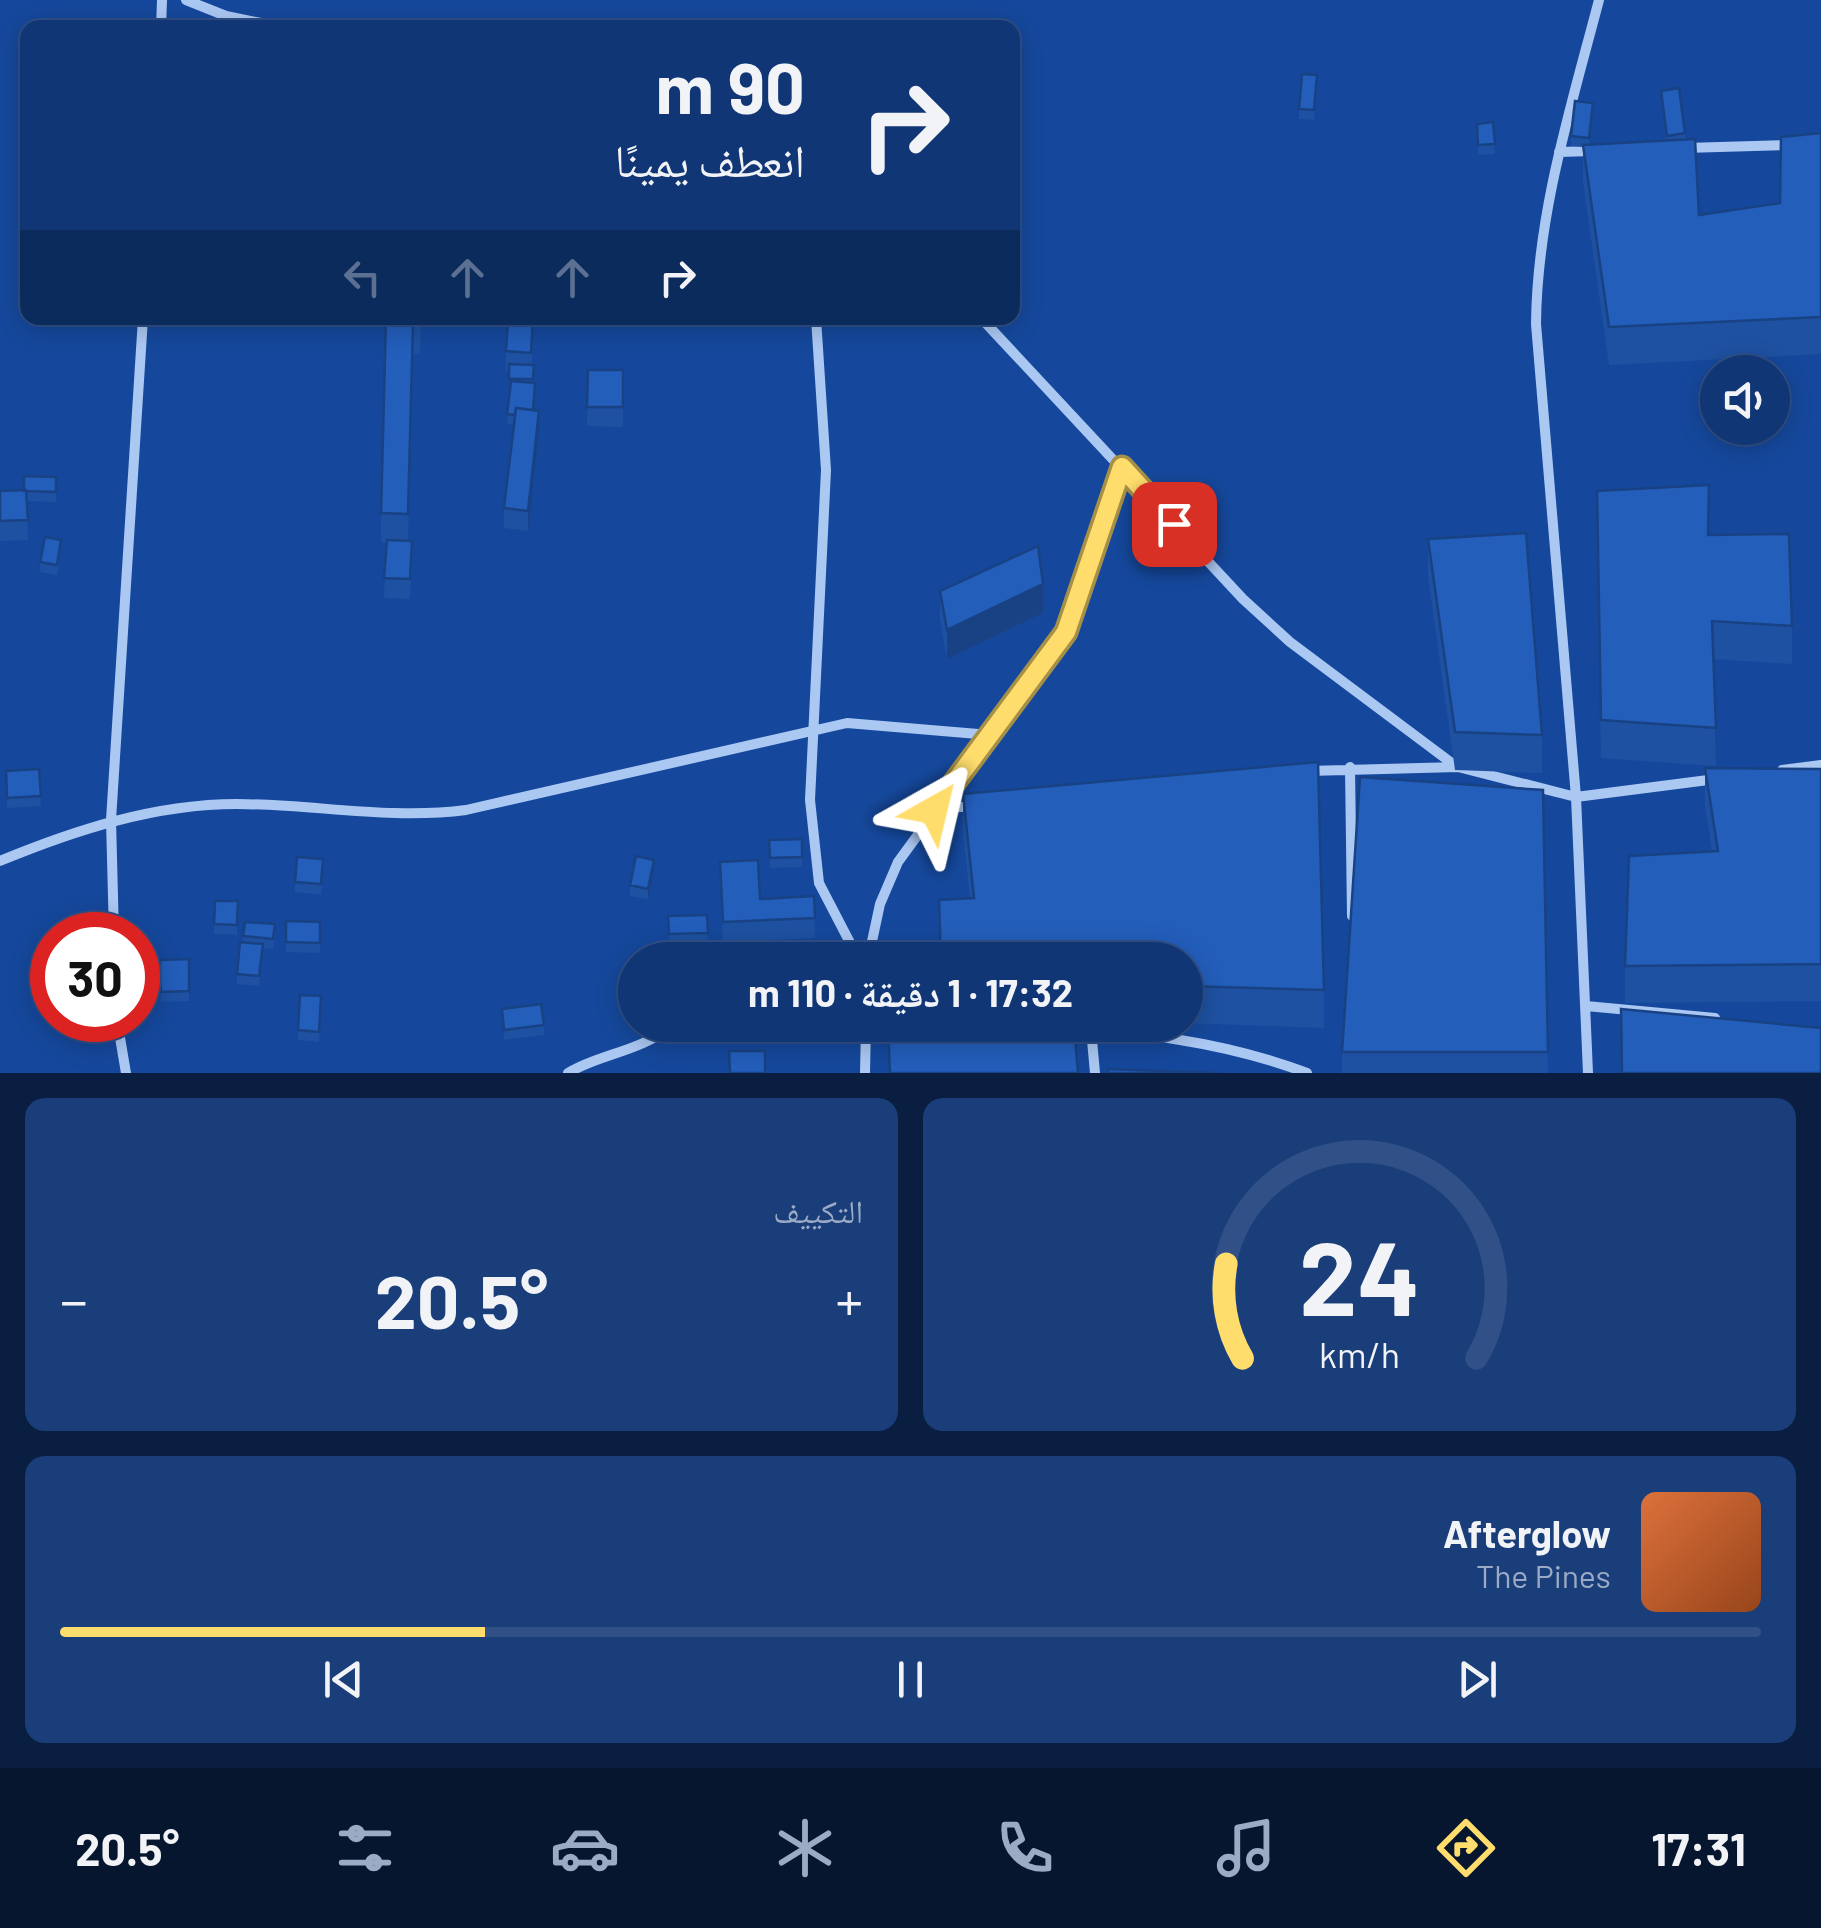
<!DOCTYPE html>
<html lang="ar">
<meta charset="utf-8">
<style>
:root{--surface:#103675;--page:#193e7a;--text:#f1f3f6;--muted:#9cabc5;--line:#305087;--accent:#ffdd6d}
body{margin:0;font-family:Barlow,"Noto Naskh Arabic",sans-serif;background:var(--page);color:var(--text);direction:rtl;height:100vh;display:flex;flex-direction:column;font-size:38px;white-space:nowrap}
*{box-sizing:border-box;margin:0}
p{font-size:32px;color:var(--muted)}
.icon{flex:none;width:55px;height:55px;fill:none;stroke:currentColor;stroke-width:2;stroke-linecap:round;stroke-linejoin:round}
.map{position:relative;height:1073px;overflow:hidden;direction:ltr}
.sheet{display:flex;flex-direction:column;gap:25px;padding:25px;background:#091e40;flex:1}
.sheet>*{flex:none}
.top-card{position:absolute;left:20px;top:20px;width:1000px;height:305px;border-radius:20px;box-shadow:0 5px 25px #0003,0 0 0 2px var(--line);direction:rtl;background:#103675;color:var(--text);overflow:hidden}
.tools{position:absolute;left:1700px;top:355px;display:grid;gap:20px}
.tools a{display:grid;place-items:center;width:90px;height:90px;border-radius:50%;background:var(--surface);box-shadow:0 5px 25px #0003,0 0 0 2px var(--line);font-size:50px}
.speed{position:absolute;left:30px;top:912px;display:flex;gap:20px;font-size:50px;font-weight:700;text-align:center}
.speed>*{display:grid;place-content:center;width:130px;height:130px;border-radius:50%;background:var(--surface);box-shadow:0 5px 25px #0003,0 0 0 2px var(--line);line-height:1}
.speed .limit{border:15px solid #d22;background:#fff;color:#111}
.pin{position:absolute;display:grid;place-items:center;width:85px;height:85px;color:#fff;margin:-42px;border-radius:20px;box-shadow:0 5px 15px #0006}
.me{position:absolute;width:110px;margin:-55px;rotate:37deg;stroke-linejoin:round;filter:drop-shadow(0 0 8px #0008)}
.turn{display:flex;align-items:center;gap:35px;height:210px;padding:0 50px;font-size:45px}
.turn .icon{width:130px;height:130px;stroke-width:2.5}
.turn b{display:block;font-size:70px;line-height:85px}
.lanes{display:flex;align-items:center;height:95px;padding:0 50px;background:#0003;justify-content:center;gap:50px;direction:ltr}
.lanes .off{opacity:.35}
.big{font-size:75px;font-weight:700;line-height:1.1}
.sheet .widget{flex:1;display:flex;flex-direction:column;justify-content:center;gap:15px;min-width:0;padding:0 35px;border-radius:20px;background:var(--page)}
.sheet .dial{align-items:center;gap:0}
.dial svg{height:260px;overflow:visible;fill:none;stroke:var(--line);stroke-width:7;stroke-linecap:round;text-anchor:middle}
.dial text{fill:var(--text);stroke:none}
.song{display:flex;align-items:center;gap:30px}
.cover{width:120px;height:120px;border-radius:15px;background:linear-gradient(135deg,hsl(20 70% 55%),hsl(20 70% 35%))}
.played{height:10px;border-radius:5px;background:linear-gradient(90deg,var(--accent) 25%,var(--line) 25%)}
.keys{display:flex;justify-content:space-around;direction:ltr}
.heat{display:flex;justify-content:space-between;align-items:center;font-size:55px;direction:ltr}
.sheet .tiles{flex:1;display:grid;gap:25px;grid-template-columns:1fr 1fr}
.widget:last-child{grid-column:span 2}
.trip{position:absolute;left:618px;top:942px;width:585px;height:100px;border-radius:50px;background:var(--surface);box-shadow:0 5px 25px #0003,0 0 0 2px var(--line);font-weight:700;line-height:100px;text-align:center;direction:rtl}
.menu{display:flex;height:160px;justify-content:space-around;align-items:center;background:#06162f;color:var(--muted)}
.menu .icon{width:70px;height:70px}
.menu .active{color:var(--accent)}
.menu b{font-size:45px;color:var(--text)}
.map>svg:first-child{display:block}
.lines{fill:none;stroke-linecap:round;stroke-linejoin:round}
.street{stroke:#abc8f3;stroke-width:10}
.wall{fill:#1e51a1}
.shaded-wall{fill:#184283}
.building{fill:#235ebb;stroke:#184283;stroke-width:2.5}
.route-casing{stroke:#a69047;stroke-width:25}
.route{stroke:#ffdd6d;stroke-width:18}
</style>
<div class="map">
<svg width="1821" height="1073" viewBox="0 0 1821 1073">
<rect width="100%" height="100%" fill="#15489c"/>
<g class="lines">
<path class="street" d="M 186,0 L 226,16 L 286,28
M 161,28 L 162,0
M 1685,148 L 1821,144
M 1559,152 L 1593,151
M 816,318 L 826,470 L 810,800 L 819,883 L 859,960
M 981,318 L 1243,599 L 1290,642 L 1457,767
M 1350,767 L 1352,916
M 1782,770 L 1821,765
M 1308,771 L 1458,767 L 1576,797 L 1716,779
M 934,809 L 973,806
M 0,861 C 75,830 155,804 237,804 C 313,804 390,820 466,810 L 847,723 L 990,735
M 114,935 L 111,820 L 143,318
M 739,960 L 767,933
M 868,960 L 880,904 L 898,862 L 1066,632 L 1121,467
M 1586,1006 L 1715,1018
M 117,1020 L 126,1073
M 1040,1025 C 1133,1032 1220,1040 1307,1073
M 1091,1029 L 1095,1073
M 568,1073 C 601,1053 642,1052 671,1025
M 865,1073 L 866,1025
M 1588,1073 L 1576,797 L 1536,324 C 1537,214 1571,107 1599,0"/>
</g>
<path class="wall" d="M 1317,85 L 1314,120 L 1299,119 L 1299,109 Z
M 1661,91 L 1685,133 L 1699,215 L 1780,203 L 1821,133 L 1821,354 L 1609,365 L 1583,182 L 1583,147 L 1571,146 L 1571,136 L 1593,113 L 1589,145 L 1666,141 Z
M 1493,122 L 1495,154 L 1478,155 L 1477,124 Z
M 386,318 L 421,318 L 420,354 L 413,354 L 408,541 L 412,561 L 410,599 L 384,598 L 386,543 L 381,542 L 381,513 Z
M 533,334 L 532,365 L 534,365 L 533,383 L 535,393 L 534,410 L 539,431 L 528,531 L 504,528 L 504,508 L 514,425 L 507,424 L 510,389 L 509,371 L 506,371 L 506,351 Z
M 588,370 L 623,370 L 623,427 L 587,426 Z
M 56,477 L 56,502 L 27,501 L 28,540 L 0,541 L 0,491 L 24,490 Z
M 1597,528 L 1709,535 L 1792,626 L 1792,664 L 1713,659 L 1716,766 L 1601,758 Z
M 1428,539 L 1542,735 L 1542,773 L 1455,770 L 1428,576 Z
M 61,550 L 57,575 L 40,572 L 40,562 Z
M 940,591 L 1043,613 L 947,659 L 940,620 Z
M 1705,768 L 1821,769 L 1821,1001 L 1625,1003 L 1625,966 L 1712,851 L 1705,805 Z
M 39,769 L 41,806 L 7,808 L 6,771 Z
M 1543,790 L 1548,1073 L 1342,1073 L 1342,1052 Z
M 963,794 L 1324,990 L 1324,1028 L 1185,1023 L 1185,960 L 940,960 L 939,900 L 970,898 L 963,831 Z
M 802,839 L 802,867 L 770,868 L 769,840 Z
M 720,862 L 760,899 L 814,896 L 815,938 L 723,942 Z
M 323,869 L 321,895 L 295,892 L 295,882 Z
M 654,870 L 648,899 L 630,896 L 630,885 Z
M 215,901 L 238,901 L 237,935 L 214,934 Z
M 707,915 L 708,943 L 669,944 L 668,916 Z
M 286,921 L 320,922 L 320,953 L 286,952 Z
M 245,922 L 275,934 L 273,949 L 263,948 L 259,986 L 237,984 L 237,974 L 243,942 Z
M 189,959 L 189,1001 L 161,1002 L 160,960 Z
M 321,996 L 319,1042 L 298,1040 L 298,1030 Z
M 502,1009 L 544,1025 L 544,1035 L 504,1040 Z"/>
<path class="shaded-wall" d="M 539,411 L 539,431 L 528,531 L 528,511 Z
M 1043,584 L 1043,613 L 947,659 L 947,630 Z
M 654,860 L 654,870 L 648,899 L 648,889 Z"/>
<path class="building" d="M 1302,74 L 1317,75 L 1314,110 L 1299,109 Z
M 1679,88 L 1685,133 L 1667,136 L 1661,91 Z
M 1575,101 L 1593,103 L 1589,138 L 1571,136 Z
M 1493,122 L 1495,144 L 1478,145 L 1477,124 Z
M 1821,133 L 1821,317 L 1609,327 L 1583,145 L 1695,139 L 1699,215 L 1780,203 L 1781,137 Z
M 386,318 L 421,318 L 420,325 L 413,324 L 408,514 L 381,513 Z
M 508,318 L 533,318 L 531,353 L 506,351 Z
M 509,364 L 534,365 L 533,379 L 509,379 Z
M 588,370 L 623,370 L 623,407 L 587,407 Z
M 511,381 L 535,383 L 533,410 L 516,408 L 515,415 L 507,414 Z
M 516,408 L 539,411 L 528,511 L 504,508 Z
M 24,476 L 56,477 L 56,492 L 24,491 Z
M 1709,485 L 1708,535 L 1789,534 L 1792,626 L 1712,621 L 1716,728 L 1601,720 L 1597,491 Z
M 26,490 L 28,520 L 0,521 L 0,491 Z
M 1526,533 L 1542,735 L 1455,732 L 1428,539 Z
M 45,537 L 61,540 L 57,565 L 40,562 Z
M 387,540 L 412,541 L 410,579 L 384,578 Z
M 1038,546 L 1043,584 L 947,630 L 940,591 Z
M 1318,762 L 1324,990 L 1185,986 L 1185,960 L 941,960 L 939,900 L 974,898 L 963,794 Z
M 1705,768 L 1821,769 L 1821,964 L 1625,966 L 1629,856 L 1718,851 Z
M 39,769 L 41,796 L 7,798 L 6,771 Z
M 1360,777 L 1543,790 L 1548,1052 L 1342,1052 Z
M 802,839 L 802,857 L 770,858 L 769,840 Z
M 636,856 L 654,860 L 648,889 L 630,885 Z
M 297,857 L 323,859 L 321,884 L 295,882 Z
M 758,860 L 760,899 L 814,896 L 815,918 L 723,922 L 720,862 Z
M 215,901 L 238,901 L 237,925 L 214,924 Z
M 707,915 L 708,933 L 669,934 L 668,916 Z
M 286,921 L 320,922 L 320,943 L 286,942 Z
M 245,922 L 275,924 L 273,939 L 243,936 Z
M 240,942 L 263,944 L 259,976 L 237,974 Z
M 189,959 L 189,991 L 161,992 L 160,960 Z
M 300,995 L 321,996 L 319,1032 L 298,1030 Z
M 541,1004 L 544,1025 L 504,1030 L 502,1009 Z
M 1621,1009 L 1821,1028 L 1821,1073 L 1622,1073 Z
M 888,1025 L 1074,1025 L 1078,1073 L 890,1073 Z
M 729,1051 L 765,1051 L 765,1073 L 730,1073 Z
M 1108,1069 L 1220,1073 L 1108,1073 Z"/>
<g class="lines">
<defs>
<path id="route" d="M 934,810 L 1066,632 L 1122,467 L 1174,524"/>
</defs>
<use href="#route" class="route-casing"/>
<use href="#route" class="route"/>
</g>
</svg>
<div class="tools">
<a><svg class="icon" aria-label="sound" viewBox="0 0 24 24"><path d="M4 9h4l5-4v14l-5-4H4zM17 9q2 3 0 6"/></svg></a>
</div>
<div class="speed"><div class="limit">30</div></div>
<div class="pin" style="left:1174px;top:524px;background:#d93025"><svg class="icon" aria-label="arrive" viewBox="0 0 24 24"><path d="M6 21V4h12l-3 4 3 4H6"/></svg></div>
<svg class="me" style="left:934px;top:810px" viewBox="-20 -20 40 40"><path d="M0-17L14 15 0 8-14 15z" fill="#ffdd6d" stroke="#fff" stroke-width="4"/></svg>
<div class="trip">17:32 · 1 دقيقة · 110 m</div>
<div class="top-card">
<div class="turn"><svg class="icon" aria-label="right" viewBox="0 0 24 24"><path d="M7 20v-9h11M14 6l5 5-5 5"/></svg><div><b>90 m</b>انعطف يمينًا</div></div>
<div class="lanes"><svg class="icon off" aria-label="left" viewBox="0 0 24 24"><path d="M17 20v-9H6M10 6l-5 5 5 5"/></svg><svg class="icon off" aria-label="ahead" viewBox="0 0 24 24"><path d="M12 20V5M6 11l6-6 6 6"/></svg><svg class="icon off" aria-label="ahead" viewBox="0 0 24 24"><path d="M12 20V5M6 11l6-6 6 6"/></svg><svg class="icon" aria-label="right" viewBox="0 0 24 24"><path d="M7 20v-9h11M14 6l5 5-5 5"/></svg></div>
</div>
</div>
<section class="sheet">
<div class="tiles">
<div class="widget dial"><svg viewBox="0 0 100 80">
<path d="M14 69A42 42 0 1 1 86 69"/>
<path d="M14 69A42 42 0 0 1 9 40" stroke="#ffdd6d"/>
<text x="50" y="56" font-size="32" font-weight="700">24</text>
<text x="50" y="72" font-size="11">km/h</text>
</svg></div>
<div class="widget"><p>التكييف</p>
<div class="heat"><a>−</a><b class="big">20.5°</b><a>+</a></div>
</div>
<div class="widget">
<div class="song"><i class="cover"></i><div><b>Afterglow</b><p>The Pines</p></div></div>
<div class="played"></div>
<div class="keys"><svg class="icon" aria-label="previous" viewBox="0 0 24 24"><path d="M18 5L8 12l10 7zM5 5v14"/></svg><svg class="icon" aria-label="pause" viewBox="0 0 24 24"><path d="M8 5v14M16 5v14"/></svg><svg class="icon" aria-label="next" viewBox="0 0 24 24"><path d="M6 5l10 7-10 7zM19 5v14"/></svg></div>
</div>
</div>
</section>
<nav class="menu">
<b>17:31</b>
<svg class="icon active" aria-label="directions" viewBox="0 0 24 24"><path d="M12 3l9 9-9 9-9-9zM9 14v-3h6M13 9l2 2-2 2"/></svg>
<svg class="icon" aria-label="music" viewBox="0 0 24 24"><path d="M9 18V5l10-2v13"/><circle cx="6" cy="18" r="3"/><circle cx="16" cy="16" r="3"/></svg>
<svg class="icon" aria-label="phone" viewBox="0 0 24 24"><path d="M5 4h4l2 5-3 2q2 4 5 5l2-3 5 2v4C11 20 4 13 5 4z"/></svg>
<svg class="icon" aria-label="climate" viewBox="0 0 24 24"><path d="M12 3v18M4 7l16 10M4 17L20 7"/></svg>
<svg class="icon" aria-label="car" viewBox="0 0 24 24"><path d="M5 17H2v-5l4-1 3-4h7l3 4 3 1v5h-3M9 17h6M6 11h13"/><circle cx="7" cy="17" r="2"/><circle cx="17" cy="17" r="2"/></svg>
<svg class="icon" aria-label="filters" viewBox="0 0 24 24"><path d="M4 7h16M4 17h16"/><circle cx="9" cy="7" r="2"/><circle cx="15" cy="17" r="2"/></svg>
<b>20.5°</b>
</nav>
